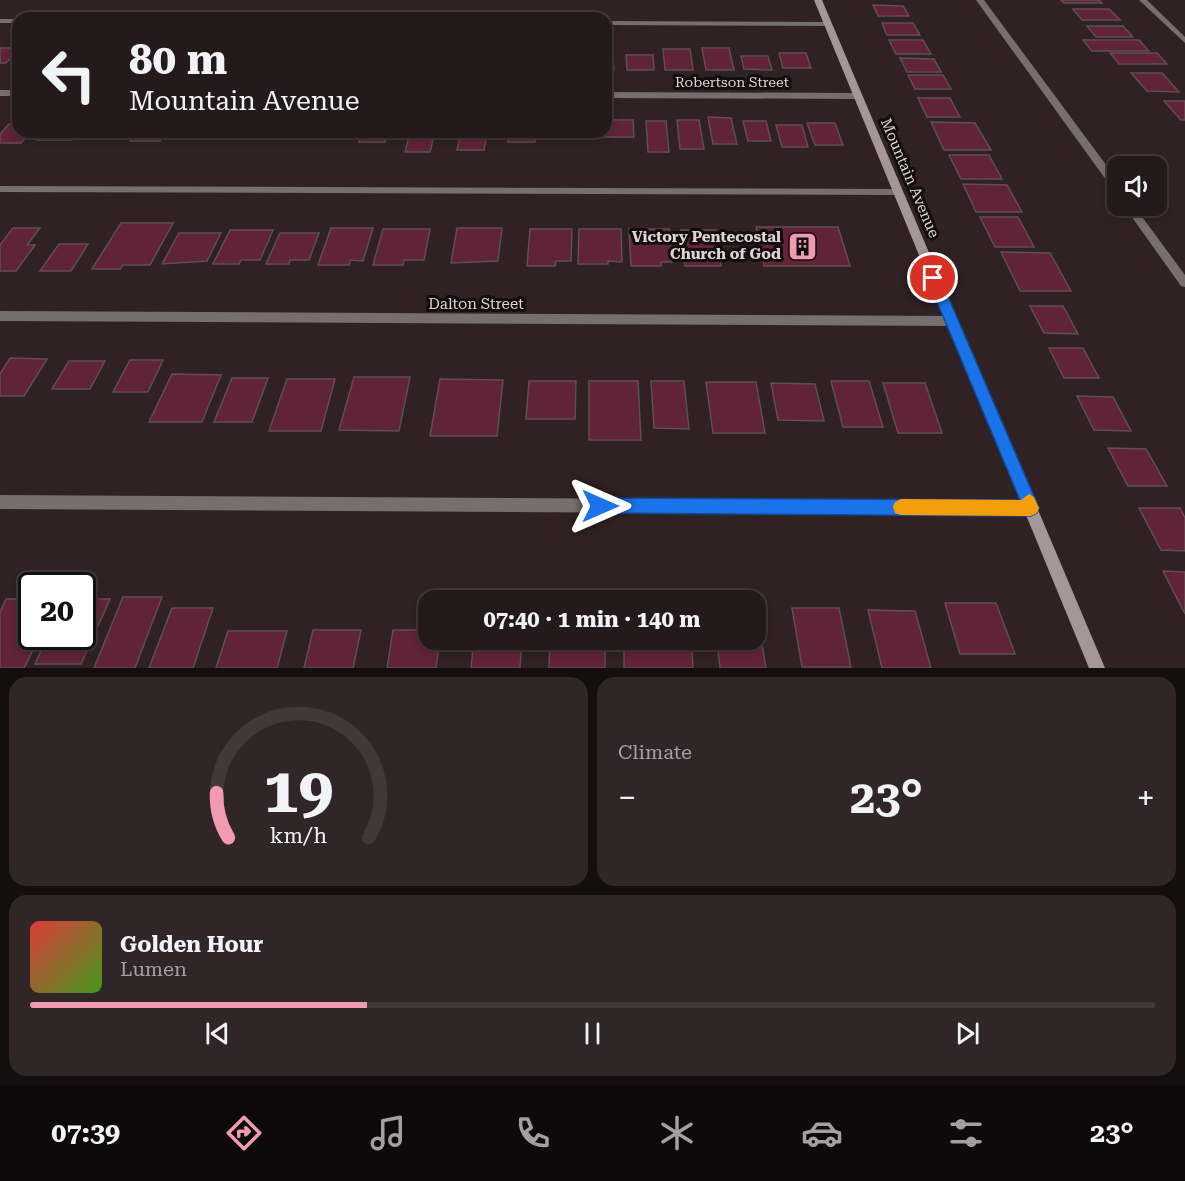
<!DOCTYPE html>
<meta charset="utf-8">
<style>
:root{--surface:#24191b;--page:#302628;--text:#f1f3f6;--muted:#a3a0a3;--line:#41383a;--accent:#f19ab0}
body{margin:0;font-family:"Roboto Serif",serif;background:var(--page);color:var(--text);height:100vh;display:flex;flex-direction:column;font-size:22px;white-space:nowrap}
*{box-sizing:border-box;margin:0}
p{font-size:20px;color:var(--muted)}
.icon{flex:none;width:33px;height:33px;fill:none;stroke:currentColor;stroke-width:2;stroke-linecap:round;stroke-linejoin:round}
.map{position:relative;height:668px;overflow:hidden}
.details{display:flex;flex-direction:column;gap:9px;padding:9px;background:#140e0f;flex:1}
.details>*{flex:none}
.top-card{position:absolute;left:12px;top:12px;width:600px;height:126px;border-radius:18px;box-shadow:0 3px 9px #0003,0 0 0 2px var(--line);background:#24191b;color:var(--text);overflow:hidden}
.buttons{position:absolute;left:1107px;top:156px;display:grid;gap:12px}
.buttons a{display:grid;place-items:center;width:60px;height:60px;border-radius:12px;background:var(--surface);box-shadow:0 3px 9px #0003,0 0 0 2px var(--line);font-size:30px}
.speed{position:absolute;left:18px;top:572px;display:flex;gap:12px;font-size:30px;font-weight:700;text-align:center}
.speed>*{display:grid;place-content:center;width:78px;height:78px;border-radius:50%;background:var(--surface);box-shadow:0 3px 9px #0003,0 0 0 2px var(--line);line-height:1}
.speed .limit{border:3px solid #111;border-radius:9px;background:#fff;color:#111}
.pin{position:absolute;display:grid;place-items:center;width:51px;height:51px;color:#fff;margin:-26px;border:3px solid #fff;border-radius:50%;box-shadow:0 2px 6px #0007}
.me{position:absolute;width:66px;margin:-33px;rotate:90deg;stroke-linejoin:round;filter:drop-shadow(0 0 4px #0008)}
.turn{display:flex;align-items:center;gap:21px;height:126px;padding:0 18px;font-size:27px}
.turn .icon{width:78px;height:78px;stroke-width:2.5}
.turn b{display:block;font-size:42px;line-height:51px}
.big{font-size:45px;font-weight:700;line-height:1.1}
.details .tile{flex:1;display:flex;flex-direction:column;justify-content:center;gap:9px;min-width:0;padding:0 21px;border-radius:18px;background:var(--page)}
.details .dial{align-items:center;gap:0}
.dial svg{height:156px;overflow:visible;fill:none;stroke:var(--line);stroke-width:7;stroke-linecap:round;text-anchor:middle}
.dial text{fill:var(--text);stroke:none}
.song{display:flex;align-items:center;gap:18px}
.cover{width:72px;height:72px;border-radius:9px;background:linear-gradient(135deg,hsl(0 70% 55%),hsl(100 70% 35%))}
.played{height:6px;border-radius:3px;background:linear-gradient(90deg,var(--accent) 30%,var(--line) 30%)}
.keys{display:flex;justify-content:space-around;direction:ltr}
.heat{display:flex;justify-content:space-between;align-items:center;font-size:33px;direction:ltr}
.details .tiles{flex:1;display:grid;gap:9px;grid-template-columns:1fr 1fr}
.tile:last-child{grid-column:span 2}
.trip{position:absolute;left:418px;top:590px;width:348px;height:60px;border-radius:18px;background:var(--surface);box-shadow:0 3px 9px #0003,0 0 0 2px var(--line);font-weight:700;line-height:60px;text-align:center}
.tabs{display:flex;height:96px;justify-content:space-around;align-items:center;background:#0e0a0b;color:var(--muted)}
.tabs .icon{width:42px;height:42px}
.tabs .on{color:var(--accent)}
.tabs b{font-size:27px;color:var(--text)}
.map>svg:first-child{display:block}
.building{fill:#612337;stroke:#5f4e52;stroke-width:1.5}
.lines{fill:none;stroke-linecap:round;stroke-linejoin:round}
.service{fill:#766e6f;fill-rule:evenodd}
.minor{fill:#766e6f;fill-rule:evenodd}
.secondary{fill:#a49699;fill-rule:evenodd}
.route{fill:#1a73e8;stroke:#114b97;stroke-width:1.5}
.slow{fill:#f59e0b}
.labels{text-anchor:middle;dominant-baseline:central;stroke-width:6;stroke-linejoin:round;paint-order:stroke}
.far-street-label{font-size:14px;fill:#ded4d6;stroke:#130d0e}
.street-label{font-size:15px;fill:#ded4d6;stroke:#130d0e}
.poi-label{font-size:15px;font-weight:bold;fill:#ded4d6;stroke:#130d0e;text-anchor:end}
</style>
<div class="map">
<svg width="1185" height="668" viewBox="0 0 1185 668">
<rect width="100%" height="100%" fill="#302124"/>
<path class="building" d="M 1061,0 L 1099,0 L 1102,3 L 1064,3 Z
M 873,5 L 903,6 L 909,16 L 878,16 Z
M 1073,9 L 1109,9 L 1120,20 L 1082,20 Z
M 882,23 L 913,23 L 920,35 L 887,35 Z
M 1087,26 L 1123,26 L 1133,37 L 1096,37 Z
M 889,40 L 923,40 L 931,54 L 896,54 Z
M 1083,40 L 1139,40 L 1149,51 L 1092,51 Z
M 0,48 L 18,48 L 18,52 L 6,63 L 0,63 Z
M 702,48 L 729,48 L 734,70 L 706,70 Z
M 663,49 L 690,49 L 693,70 L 665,70 Z
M 779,53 L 806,53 L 811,68 L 783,68 Z
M 1110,53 L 1157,53 L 1167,64 L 1119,64 Z
M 626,55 L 653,55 L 654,70 L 627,70 Z
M 606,56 L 613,56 L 614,70 L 606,70 Z
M 741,56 L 768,56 L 772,70 L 744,69 Z
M 900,58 L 934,59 L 941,72 L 907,72 Z
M 1131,73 L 1162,73 L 1179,92 L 1147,91 Z
M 908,75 L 943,75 L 951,89 L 915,89 Z
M 918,98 L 950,98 L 960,117 L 927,117 Z
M 1164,101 L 1185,101 L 1185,120 L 1181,120 Z
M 708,117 L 731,118 L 737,144 L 713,144 Z
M 606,120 L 633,120 L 634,137 L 604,137 Z
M 677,120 L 699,120 L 704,149 L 680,149 Z
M 646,121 L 666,121 L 669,152 L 648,152 Z
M 743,121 L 766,121 L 771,141 L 748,141 Z
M 931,122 L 975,123 L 991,150 L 944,150 Z
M 807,123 L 835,123 L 843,145 L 815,145 Z
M 9,124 L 18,124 L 18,132 L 31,132 L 21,143 L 0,143 L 0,134 Z
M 776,125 L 802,125 L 808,147 L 782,147 Z
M 45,132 L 78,132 L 72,140 L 38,140 Z
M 88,132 L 122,132 L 117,139 L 82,139 Z
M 136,132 L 166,132 L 160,141 L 130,141 Z
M 180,132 L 208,132 L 204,138 L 176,138 Z
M 225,132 L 252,132 L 250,136 L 223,136 Z
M 269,132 L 297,132 L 295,136 L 267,136 Z
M 312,132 L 345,132 L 344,136 L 311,136 Z
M 362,132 L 389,132 L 385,142 L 359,142 Z
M 410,132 L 435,132 L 430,152 L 405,152 Z
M 461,132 L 487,132 L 484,150 L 457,150 Z
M 510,132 L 536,132 L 535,142 L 508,142 Z
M 557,132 L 589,132 L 589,137 L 557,136 Z
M 949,155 L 989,155 L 1002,179 L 961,179 Z
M 963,184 L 1007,185 L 1022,212 L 976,212 Z
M 980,217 L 1018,217 L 1034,247 L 995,247 Z
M 121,223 L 173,223 L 150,265 L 123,265 L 120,269 L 92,269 Z
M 756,227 L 838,227 L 850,266 L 764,266 Z
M 13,228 L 40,228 L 27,245 L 35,245 L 16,271 L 0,271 L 0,245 Z
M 331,228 L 373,228 L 363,261 L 350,260 L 349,265 L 318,265 Z
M 457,228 L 502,228 L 498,261 L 451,263 Z
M 383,229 L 430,229 L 424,260 L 404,260 L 403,265 L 373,265 Z
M 530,229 L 572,229 L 571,261 L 556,261 L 555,266 L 527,266 Z
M 579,229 L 621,229 L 622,262 L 608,261 L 608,264 L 578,264 Z
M 629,229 L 669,229 L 672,262 L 661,262 L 661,266 L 631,266 Z
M 230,230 L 273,230 L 260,260 L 241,260 L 239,264 L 213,264 Z
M 681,230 L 716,230 L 721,266 L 685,266 Z
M 179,233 L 221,233 L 207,261 L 162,264 Z
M 280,233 L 319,233 L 309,260 L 290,260 L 289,264 L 266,264 Z
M 59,244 L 88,244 L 71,271 L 40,271 Z
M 1001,252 L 1050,253 L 1071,291 L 1020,291 Z
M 1030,306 L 1063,306 L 1078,334 L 1044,333 Z
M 1049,348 L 1083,348 L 1099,378 L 1064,378 Z
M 10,358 L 47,359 L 24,396 L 0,396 L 0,374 Z
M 130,360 L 163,360 L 148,392 L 113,392 Z
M 69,361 L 105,361 L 90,389 L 52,389 Z
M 172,374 L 221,375 L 202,422 L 149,422 Z
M 354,377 L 410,377 L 399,431 L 339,430 Z
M 232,378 L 268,378 L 252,422 L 214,422 Z
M 287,379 L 335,379 L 321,431 L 269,431 Z
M 440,379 L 503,380 L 497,436 L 430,436 Z
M 529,381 L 576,381 L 575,419 L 526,419 Z
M 589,381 L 638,381 L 641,440 L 589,440 Z
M 651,381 L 684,381 L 689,429 L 654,428 Z
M 831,381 L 869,381 L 883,427 L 843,427 Z
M 706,382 L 756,382 L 765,433 L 713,433 Z
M 771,383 L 815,384 L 824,421 L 778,420 Z
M 883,383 L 925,383 L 942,433 L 898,433 Z
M 1077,396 L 1113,397 L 1131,431 L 1094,430 Z
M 1108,448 L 1146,449 L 1167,486 L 1128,486 Z
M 1139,508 L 1180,508 L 1185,518 L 1185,551 L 1161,550 Z
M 1163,571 L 1185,572 L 1185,614 Z
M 123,597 L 162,597 L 135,668 L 94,668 Z
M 6,599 L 32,599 L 32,636 L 40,636 L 24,668 L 0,668 L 0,612 Z
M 82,599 L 110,599 L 81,664 L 35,664 L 48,636 L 82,636 Z
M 945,603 L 996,603 L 1015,654 L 960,654 Z
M 172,608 L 213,608 L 193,668 L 149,668 Z
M 756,608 L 766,668 L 720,668 L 717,639 L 756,639 Z
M 792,608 L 839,608 L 851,667 L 802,667 Z
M 868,610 L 915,611 L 931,668 L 882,668 Z
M 313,630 L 361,630 L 353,668 L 304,668 Z
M 393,630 L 429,630 L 429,639 L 440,639 L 436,668 L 387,668 Z
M 228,631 L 287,631 L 277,668 L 216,668 Z
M 474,639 L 522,639 L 520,668 L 471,668 Z
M 550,639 L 605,639 L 605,668 L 549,668 Z
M 624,639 L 691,639 L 693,668 L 624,668 Z"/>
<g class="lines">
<path class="service" d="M 976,0 L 984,0 L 1118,181 L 1118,192 L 1114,191 Z
M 0,19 L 18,19 L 18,23 L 0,23 Z
M 606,21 L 828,22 L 832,24 L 828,26 L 606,25 Z
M 0,186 L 897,189 L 902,192 L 897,195 L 0,192 Z
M 1124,206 L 1134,206 L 1185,275 L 1185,287 L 1181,286 Z
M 0,495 L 1031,501 L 1036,503 L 1038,508 L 1036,513 L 1031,515 L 0,509 Z"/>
<path class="minor" d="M 1139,0 L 1147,0 L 1185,37 L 1185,43 Z
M 0,90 L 18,90 L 18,96 L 0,96 Z
M 606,92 L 858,93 L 862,96 L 858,99 L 606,98 Z
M 0,311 L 951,316 L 955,318 L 957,321 L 955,324 L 951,326 L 0,321 Z"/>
<path class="secondary" d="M 814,0 L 822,0 L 1105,668 L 1089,668 Z"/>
</g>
<path class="route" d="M 933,273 L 940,278 L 1039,508 L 1037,513 L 1031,516 L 600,513 L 594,511 L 591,506 L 594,500 L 600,498 L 1020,500 L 927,278 Z"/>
<path class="slow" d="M 1029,494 L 1034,497 L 1039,508 L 1037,513 L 1031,516 L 901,515 L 895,513 L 893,507 L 895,502 L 901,499 L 1021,500 Z"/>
<defs>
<symbol id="building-square" viewBox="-11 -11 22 22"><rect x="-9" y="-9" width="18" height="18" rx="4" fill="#f19ab0" stroke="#130d0e"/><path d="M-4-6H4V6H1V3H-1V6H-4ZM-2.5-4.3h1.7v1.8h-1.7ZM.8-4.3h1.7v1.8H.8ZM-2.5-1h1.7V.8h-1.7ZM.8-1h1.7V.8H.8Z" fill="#111"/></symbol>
</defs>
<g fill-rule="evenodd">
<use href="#building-square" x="786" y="230" width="33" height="33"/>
</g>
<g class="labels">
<g class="far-street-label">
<text x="732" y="82">Robertson Street</text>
</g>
<g class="street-label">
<text transform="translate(910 178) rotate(67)">Mountain Avenue</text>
<text x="476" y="304">Dalton Street</text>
</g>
<g class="poi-label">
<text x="781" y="237">Victory Pentecostal<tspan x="781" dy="17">Church of God</tspan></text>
</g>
</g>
</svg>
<div class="buttons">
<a><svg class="icon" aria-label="sound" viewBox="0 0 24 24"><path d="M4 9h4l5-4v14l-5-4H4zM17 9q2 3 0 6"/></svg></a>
</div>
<div class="speed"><div class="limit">20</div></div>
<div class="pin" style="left:933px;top:278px;background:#d93025"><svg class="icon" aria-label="arrive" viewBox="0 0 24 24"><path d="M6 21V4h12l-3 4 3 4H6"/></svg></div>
<svg class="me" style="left:600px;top:506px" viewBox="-20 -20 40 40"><path d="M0-17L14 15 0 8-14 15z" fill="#1a73e8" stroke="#fff" stroke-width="4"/></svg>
<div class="trip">07:40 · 1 min · 140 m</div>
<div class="top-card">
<div class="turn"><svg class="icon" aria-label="left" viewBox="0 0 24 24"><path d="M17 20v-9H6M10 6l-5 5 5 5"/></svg><div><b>80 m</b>Mountain Avenue</div></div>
</div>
</div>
<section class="details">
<div class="tiles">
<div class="tile dial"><svg viewBox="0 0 100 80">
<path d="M14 69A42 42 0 1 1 86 69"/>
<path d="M14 69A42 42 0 0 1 8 46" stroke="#f19ab0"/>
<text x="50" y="56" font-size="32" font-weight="700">19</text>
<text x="50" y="72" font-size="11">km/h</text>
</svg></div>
<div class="tile"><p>Climate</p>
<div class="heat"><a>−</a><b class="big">23°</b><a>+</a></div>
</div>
<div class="tile">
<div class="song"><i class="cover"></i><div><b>Golden Hour</b><p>Lumen</p></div></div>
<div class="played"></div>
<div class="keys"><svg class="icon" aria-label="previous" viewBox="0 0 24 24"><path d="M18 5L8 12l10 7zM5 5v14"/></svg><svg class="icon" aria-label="pause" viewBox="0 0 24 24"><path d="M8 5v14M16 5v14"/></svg><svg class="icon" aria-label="next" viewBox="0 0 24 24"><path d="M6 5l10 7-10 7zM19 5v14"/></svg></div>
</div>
</div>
</section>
<nav class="tabs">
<b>07:39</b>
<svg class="icon on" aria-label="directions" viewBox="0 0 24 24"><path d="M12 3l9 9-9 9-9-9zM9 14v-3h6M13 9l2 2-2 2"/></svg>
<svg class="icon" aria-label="music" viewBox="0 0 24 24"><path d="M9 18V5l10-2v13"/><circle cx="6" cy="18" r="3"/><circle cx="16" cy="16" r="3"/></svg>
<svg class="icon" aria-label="phone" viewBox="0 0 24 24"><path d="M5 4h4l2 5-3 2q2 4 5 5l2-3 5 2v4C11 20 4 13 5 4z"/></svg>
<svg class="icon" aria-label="climate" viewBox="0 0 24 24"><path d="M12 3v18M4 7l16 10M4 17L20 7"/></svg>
<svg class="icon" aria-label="car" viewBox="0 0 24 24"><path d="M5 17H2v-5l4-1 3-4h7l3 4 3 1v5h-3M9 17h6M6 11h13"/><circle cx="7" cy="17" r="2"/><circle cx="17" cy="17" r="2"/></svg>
<svg class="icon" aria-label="filters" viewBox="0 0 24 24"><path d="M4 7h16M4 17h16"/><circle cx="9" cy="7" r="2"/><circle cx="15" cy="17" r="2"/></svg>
<b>23°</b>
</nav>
